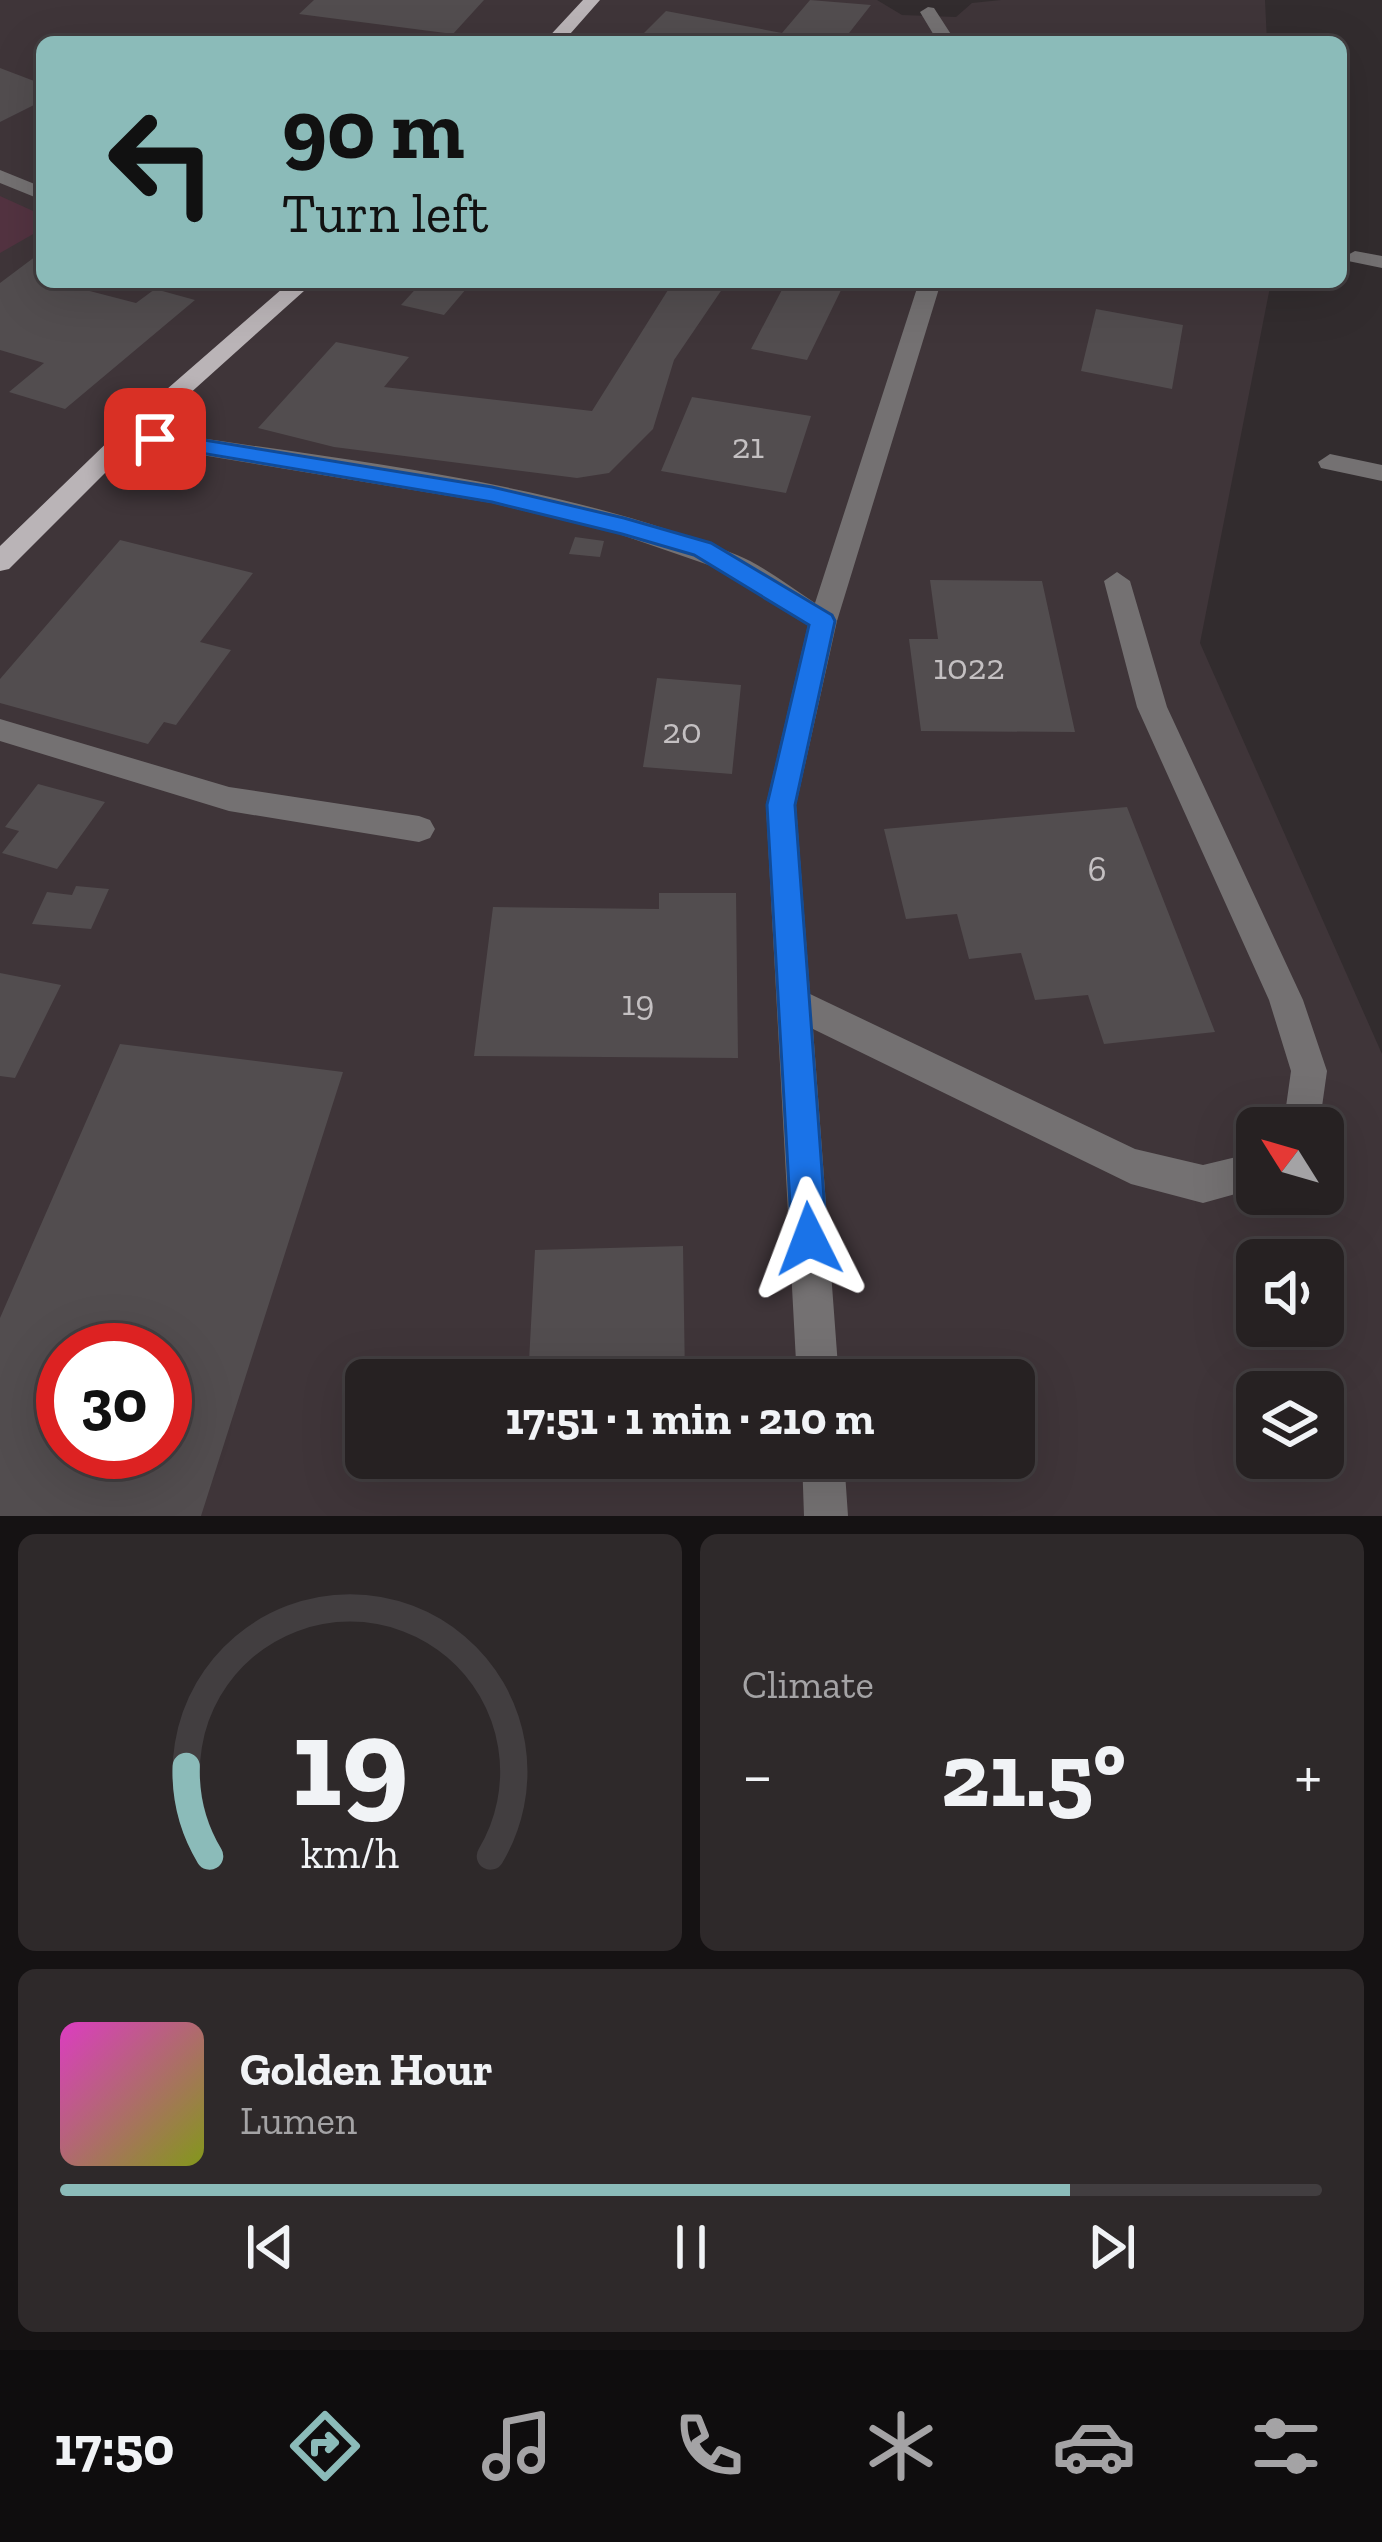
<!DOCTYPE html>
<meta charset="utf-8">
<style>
:root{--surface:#262122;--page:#2e292a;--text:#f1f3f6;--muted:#a4a3a5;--line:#423e40;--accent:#8bbbb9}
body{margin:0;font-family:"Zilla Slab",serif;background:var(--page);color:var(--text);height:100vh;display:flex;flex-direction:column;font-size:45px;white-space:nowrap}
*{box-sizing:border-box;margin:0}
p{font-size:39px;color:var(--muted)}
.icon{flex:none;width:66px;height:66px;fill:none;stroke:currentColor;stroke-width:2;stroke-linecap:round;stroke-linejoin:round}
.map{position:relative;height:1516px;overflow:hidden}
.details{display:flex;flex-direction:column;gap:18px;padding:18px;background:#151213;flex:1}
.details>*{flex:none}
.banner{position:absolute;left:36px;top:36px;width:1311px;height:252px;border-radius:18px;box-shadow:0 12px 48px #0002,0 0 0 3px var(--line);background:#8bbbb9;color:#111;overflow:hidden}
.needle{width:78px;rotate:307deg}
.fabs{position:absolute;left:1236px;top:1107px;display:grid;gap:24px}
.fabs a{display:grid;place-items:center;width:108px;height:108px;border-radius:18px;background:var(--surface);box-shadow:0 12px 48px #0002,0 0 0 3px var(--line);font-size:60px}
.speed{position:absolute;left:36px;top:1323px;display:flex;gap:24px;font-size:60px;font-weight:700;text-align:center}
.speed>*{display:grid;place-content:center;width:156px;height:156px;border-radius:50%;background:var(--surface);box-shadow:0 12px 48px #0002,0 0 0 3px var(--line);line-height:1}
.speed .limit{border:18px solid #d22;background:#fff;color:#111}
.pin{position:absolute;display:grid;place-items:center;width:102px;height:102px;color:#fff;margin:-51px;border-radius:24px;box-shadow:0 6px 18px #0006}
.me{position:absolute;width:132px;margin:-66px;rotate:357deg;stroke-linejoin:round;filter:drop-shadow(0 0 9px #0008)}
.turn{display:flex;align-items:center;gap:42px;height:252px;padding:0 48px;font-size:54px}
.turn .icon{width:156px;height:156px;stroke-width:2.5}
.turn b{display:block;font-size:84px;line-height:102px}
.big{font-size:90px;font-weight:700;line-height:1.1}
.details .widget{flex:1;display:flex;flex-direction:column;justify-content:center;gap:18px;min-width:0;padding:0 42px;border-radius:18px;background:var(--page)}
.details .dial{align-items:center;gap:0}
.dial svg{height:312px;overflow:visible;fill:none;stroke:var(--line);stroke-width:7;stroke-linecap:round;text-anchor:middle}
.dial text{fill:var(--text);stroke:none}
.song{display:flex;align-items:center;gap:36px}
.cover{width:144px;height:144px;border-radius:18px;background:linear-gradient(135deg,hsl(310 70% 55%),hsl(70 70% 35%))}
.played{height:12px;border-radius:6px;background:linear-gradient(90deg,var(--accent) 80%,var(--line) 80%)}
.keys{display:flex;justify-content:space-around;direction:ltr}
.heat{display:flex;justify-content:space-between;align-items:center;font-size:66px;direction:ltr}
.details .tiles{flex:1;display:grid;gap:18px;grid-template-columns:1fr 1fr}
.widget:last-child{grid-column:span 2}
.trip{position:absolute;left:345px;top:1359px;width:690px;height:120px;border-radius:18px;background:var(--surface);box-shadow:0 12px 48px #0002,0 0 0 3px var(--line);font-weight:700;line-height:120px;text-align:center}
.tabs{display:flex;height:192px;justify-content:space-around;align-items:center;background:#0f0d0e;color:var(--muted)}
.tabs .icon{width:84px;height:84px}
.tabs .on{color:var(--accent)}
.tabs b{font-size:54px;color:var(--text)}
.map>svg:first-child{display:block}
.built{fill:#3f3539;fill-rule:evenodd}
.green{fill:#533341}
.building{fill:#524d4f;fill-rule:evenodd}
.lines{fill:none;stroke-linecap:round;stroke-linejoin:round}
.minor{fill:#747172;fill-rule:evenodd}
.major{fill:#bab4b7;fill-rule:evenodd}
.route{fill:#1a73e8;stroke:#114b97;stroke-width:3}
.labels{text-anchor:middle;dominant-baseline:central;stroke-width:12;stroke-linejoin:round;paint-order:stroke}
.number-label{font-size:36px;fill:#c4c0c2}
</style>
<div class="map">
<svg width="1382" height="1516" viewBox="0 0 1382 1516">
<rect width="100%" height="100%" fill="#322c2e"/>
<path class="built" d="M 0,0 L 877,0 L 902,15 L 956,17 L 972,3 L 1001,0 L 1265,0 L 1267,42 L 42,42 L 42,282 L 1271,282 L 1200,643 L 1382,1054 L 1382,1516 L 0,1516 ZM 1257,1128 L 1323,1128 L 1323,1194 L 1257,1194 ZM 1257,1260 L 1323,1260 L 1323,1326 L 1257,1326 ZM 63,1350 L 165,1350 L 165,1452 L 63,1452 ZM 366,1380 L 1014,1380 L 1014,1458 L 366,1458 ZM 1257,1392 L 1323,1392 L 1323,1458 L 1257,1458 Z"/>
<path class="green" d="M 0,196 L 42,215 L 42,229 L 0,253 Z"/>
<path class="building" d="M 314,0 L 484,0 L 453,34 L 299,14 Z
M 810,0 L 871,5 L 842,42 L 678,42 L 642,35 L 666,11 L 782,33 Z
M 0,68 L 42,84 L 42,101 L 0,122 Z
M 36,256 L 42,258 L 42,282 L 85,282 L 78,288 L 136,303 L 155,289 L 195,300 L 65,409 L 9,392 L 44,363 L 0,350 L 0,283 Z
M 422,282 L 437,283 L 472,282 L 444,315 L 401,305 Z
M 673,282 L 727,282 L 674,360 L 653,429 L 609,473 L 577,478 L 334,447 L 258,428 L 336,342 L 409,357 L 384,387 L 592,411 Z
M 786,282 L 845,282 L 807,360 L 751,349 Z
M 1096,309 L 1183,325 L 1172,389 L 1081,371 Z
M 692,397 L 811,416 L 786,493 L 661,471 Z
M 575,537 L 604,541 L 600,557 L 569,554 Z
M 120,540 L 253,573 L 200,642 L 231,650 L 176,725 L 164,722 L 148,744 L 0,703 L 0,679 Z
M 930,580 L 1042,581 L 1075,732 L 921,731 L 909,639 L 938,639 Z
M 657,678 L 741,685 L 732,774 L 643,767 Z
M 38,784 L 105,802 L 57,869 L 2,853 L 19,831 L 5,827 Z
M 1127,807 L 1215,1032 L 1104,1044 L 1088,995 L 1035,1000 L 1021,953 L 969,959 L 957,914 L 906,919 L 884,829 Z
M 76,886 L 109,889 L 91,929 L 32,924 L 47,892 L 72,895 Z
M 659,893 L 736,893 L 738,1058 L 474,1056 L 493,907 L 659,909 Z
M 0,973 L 61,985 L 15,1078 L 0,1076 Z
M 120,1044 L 343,1072 L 201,1516 L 0,1516 L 0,1318 ZM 63,1350 L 165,1350 L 165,1452 L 63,1452 Z
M 683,1246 L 685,1380 L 528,1380 L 535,1250 Z"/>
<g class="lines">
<path class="minor" d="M 928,7 L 934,8 L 956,42 L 938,42 L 920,12 Z
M 0,170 L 42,187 L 42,200 L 0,183 Z
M 1355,251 L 1382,256 L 1382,268 L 1348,261 L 1344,257 Z
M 919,282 L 941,282 L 837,621 L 796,805 L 810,994 L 1135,1149 L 1203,1165 L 1257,1152 L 1257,1188 L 1203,1203 L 1131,1184 L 813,1029 L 839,1380 L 797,1380 L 766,805 L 808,625 L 723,570 L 619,534 L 492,503 L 129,443 L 117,435 L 129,427 C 331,460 546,477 737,555 C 764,566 790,587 815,603 Z
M 1330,454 L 1382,465 L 1382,481 L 1321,468 L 1318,462 Z
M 1117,572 L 1130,581 L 1167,707 L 1303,1000 L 1327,1071 L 1319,1128 L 1283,1128 L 1291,1071 L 1269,1000 L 1137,707 L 1104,581 Z
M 0,719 L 229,787 L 419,816 L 430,820 L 435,829 L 430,838 L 419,842 L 229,811 L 0,741 Z
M 802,1458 L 844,1458 L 848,1516 L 804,1516 Z"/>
<path class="major" d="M 583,0 L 600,0 L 563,42 L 544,42 Z
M 290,282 L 314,282 L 138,440 L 9,569 L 0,571 L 0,546 L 120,430 Z"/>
</g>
<path class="route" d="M 155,432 L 492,487 L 624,518 L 711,543 L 832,615 L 835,621 L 795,805 L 827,1239 L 822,1251 L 809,1256 L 797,1251 L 792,1239 L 767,805 L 809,625 L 694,555 L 622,534 L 492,502 L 147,444 L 144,439 Z"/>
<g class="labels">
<g class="number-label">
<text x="748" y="445">21</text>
<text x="969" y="666">1022</text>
<text x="682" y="730">20</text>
<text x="1097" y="868">6</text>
<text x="638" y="1002">19</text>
</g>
</g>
</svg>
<div class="fabs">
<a><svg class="needle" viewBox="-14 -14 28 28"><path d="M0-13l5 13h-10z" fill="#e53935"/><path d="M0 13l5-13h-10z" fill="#a4a3a5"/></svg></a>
<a><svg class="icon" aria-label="sound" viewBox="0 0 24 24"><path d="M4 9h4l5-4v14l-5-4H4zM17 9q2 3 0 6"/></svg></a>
<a><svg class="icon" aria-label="layers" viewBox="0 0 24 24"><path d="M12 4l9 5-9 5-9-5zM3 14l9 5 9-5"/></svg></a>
</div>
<div class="speed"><div class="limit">30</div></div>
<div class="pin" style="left:155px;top:439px;background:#d93025"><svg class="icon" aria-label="arrive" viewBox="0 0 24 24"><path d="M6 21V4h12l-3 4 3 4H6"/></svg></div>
<svg class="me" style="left:809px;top:1239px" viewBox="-20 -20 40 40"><path d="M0-17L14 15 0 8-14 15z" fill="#1a73e8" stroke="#fff" stroke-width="4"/></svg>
<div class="trip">17:51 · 1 min · 210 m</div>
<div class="banner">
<div class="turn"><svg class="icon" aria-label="left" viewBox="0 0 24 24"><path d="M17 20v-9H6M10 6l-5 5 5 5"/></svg><div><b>90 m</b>Turn left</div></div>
</div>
</div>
<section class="details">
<div class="tiles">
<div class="widget dial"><svg viewBox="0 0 100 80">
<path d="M14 69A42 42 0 1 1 86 69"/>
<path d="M14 69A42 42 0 0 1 8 46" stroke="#8bbbb9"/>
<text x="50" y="56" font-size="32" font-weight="700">19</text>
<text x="50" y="72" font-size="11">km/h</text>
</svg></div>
<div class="widget"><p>Climate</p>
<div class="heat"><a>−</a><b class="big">21.5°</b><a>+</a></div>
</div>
<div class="widget">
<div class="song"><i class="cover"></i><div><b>Golden Hour</b><p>Lumen</p></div></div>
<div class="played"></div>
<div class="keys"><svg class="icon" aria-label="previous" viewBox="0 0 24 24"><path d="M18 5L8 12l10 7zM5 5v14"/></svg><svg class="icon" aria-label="pause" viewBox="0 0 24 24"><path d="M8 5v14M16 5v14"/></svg><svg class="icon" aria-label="next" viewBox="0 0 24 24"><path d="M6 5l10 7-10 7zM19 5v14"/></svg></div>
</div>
</div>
</section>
<nav class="tabs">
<b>17:50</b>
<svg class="icon on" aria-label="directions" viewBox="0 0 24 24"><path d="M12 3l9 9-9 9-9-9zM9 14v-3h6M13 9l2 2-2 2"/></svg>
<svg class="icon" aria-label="music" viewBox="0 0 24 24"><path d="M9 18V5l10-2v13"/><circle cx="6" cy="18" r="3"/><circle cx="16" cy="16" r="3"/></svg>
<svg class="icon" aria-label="phone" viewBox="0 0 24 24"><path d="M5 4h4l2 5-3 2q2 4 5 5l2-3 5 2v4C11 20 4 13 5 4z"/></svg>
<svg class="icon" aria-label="climate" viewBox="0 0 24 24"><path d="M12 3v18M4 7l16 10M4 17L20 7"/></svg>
<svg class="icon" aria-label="car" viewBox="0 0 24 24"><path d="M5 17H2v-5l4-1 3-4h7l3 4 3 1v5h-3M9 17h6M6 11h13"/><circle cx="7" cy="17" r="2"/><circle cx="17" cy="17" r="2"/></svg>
<svg class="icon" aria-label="filters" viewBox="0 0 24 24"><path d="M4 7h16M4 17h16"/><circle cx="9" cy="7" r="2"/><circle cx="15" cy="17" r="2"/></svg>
</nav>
